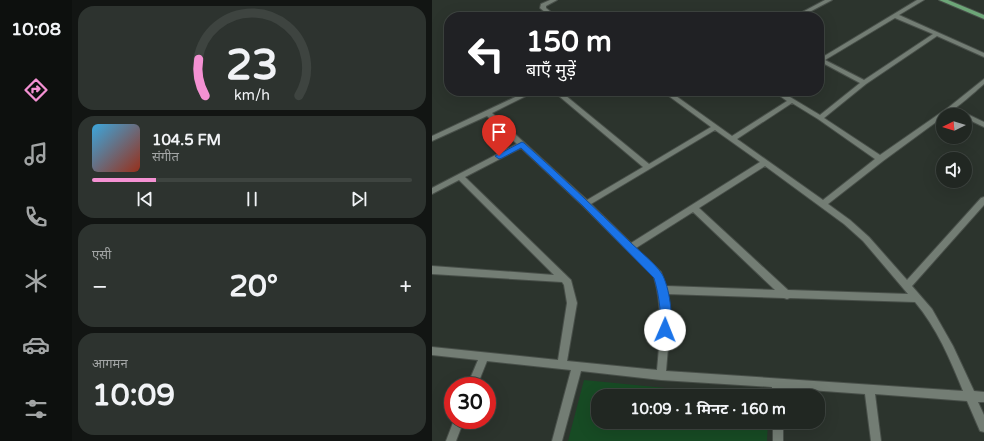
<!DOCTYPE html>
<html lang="hi">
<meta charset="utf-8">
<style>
:root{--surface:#212722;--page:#2d332f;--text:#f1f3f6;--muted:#a2a5a5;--line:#3e4440;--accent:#f491d3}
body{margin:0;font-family:"Varela Round","Noto Sans Devanagari",sans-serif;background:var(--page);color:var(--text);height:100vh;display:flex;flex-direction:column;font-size:15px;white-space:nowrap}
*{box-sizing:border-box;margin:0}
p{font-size:13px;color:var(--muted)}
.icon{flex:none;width:22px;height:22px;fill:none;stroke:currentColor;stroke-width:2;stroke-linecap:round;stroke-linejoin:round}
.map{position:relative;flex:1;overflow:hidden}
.details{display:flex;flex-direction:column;gap:6px;padding:6px;background:#121513;width:360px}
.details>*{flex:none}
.banner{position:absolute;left:12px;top:12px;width:380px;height:84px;border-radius:16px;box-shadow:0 4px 16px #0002,0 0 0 1px var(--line);background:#202124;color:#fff;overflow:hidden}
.needle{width:26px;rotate:265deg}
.fabs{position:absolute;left:504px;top:108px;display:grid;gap:8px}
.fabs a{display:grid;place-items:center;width:36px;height:36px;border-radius:50%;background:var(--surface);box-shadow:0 4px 16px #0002,0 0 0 1px var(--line);font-size:20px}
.speed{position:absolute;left:12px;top:377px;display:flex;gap:8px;font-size:20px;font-weight:700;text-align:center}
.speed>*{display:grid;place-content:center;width:52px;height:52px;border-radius:50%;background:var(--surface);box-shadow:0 4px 16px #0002,0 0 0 1px var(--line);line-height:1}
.speed .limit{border:6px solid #d22;background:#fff;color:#111}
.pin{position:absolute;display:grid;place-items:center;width:34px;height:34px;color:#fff;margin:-41px -17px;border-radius:50% 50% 50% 0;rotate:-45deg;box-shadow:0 0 4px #0007}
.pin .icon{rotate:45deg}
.me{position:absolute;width:44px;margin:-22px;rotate:1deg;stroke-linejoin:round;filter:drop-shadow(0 0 3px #0008)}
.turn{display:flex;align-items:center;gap:14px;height:84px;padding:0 16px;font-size:18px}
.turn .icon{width:52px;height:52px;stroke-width:2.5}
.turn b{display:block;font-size:28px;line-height:34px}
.big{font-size:30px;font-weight:700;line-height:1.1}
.details .widget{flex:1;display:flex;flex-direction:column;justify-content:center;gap:6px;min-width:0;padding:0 14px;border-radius:16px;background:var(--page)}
.details .dial{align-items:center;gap:0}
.dial svg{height:104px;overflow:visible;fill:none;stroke:var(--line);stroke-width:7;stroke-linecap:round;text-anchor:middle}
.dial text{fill:var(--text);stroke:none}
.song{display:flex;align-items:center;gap:12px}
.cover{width:48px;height:48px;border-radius:6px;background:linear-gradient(135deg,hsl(200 70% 55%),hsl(10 70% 35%))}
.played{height:4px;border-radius:2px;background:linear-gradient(90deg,var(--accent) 20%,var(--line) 20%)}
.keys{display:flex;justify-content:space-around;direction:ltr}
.heat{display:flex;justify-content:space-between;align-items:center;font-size:22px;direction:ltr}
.trip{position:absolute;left:159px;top:389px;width:234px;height:40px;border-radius:16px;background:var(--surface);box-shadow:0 4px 16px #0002,0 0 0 1px var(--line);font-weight:700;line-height:40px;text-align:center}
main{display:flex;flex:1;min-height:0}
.menu{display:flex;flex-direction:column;width:72px;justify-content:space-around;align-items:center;background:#0d100e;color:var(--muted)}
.menu .icon{width:28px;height:28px}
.menu .on{color:var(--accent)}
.menu b{font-size:18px;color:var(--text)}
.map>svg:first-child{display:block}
.green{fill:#174b24}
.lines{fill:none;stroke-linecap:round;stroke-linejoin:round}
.minor-casing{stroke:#484f49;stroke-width:2}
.primary-casing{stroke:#484f49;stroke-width:2}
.minor{fill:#737d74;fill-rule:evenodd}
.primary{fill:#6da678;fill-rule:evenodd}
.route{fill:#1a73e8;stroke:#114b97}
</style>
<main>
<nav class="menu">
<b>10:08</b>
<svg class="icon on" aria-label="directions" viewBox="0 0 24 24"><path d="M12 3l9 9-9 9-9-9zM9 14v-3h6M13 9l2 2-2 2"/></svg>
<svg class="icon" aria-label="music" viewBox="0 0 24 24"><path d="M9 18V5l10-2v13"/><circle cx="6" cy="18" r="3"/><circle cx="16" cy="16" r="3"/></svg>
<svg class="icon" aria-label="phone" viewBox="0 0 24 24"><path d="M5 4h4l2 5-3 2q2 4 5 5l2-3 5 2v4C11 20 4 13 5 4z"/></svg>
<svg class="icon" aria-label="climate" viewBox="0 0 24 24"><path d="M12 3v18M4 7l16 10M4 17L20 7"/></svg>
<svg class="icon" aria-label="car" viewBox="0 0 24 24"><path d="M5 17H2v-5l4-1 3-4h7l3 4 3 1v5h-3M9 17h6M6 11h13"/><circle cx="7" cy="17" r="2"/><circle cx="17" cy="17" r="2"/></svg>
<svg class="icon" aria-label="filters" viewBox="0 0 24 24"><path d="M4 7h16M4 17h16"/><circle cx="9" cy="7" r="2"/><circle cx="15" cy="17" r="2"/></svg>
</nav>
<section class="details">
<div class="widget dial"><svg viewBox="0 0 100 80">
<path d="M14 69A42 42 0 1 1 86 69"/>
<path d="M14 69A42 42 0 0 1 9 41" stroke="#f491d3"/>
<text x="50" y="56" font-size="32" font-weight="700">23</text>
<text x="50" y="72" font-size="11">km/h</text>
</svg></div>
<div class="widget">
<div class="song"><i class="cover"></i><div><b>104.5 FM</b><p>संगीत</p></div></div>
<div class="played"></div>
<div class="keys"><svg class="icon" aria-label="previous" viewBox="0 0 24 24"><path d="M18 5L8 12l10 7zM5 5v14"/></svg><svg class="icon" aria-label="pause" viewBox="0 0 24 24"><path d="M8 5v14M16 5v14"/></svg><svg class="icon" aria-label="next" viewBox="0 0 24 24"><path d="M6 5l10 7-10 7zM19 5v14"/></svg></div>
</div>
<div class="widget"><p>एसी</p>
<div class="heat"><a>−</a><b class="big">20°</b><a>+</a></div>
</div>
<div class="widget"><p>आगमन</p><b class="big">10:09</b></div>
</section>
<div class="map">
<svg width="552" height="441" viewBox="0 0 552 441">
<rect width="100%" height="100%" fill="#2c342d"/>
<path class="green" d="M 152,380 L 315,396 L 166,396 L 166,422 L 336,422 L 335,441 L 136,441 Z"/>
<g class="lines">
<defs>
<path id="minor" d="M 118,0 L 125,0 L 114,6 L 114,8 L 125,17 L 119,17 L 108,8 L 109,4 Z
M 393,0 L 400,0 L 368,17 L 361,17 Z
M 485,0 L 492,0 L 467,15 L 552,53 L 552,57 L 505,36 L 434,84 L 392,118 L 448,155 L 517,107 L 552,79 L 552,84 C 544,91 519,114 511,115 L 511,117 L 451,161 L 396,204 L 418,220 L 437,237 L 475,280 L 549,198 L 552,197 L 552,205 L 480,286 L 500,309 L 521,346 L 542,391 L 552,392 L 552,402 L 546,402 L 552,415 L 552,432 L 548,431 L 535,401 L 443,394 L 449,441 L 439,441 L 433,394 L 350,388 L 350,396 L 340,396 L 340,387 L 229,380 L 149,371 L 130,441 L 120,441 L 139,370 L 55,361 L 45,386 L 35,386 L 46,360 L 0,355 L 0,347 L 126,360 L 135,303 L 132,285 L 130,282 L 0,274 L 0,266 L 122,275 L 27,180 L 0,194 L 0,188 L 85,144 L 55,116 L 0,141 L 0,136 L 96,91 L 104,91 L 60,113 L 155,200 L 211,167 L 121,91 L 128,91 L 217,164 L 279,127 L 230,91 L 237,91 L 300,136 L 355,101 L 341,91 L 348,91 L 388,115 L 428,83 L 387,61 L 387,57 L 389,58 ZM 463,18 L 501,34 L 432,80 L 393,60 ZM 360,103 L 386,119 L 443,159 L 391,200 L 305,139 ZM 283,130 L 328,162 L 199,243 L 159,204 ZM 89,148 L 151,206 L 222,277 C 231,308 228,338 225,370 L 135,361 L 145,303 L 139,280 L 33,177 ZM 333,166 L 412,224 L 431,241 L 476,294 L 356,290 L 267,208 ZM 261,212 L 343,290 L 234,286 L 229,272 L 204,248 ZM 235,294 L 352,298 L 355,299 L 358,298 L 483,302 C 505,328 518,359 531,391 L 234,371 L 238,324 Z
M 533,113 L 552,122 L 552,127 L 533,118 L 533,115 L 530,115 Z
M 22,420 L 32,420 L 24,441 L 14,441 Z
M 341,422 L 351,422 L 351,441 L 341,441 Z"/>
<path id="primary" d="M 507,0 L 516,0 L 552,15 L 552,19 Z"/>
</defs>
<use href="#minor" class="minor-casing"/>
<use href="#primary" class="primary-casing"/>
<use href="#minor" class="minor"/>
<use href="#primary" class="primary"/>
</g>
<path class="route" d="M 90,142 L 92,143 C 128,175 163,208 197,241 C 207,251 223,263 230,274 C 237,286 243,320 236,334 L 233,335 L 229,334 C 225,326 228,317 228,309 C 227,298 225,288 222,278 L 151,206 L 89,148 L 70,158 L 67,159 L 63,156 Z"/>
</svg>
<div class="fabs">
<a><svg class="needle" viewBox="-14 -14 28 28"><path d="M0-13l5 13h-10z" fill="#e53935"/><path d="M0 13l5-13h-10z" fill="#a2a5a5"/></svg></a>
<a><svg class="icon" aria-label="sound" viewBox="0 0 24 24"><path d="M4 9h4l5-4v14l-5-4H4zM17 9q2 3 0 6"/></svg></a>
</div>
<div class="speed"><div class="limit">30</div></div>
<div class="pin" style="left:67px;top:156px;background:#d93025"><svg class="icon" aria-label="arrive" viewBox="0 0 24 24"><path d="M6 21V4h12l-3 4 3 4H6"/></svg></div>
<svg class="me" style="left:233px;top:330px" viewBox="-20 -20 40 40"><circle r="19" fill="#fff"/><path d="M0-13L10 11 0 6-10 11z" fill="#1a73e8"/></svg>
<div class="trip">10:09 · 1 मिनट · 160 m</div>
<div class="banner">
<div class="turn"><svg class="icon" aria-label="left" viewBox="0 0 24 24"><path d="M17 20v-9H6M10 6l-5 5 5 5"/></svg><div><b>150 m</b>बाएँ मुड़ें</div></div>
</div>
</div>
</main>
